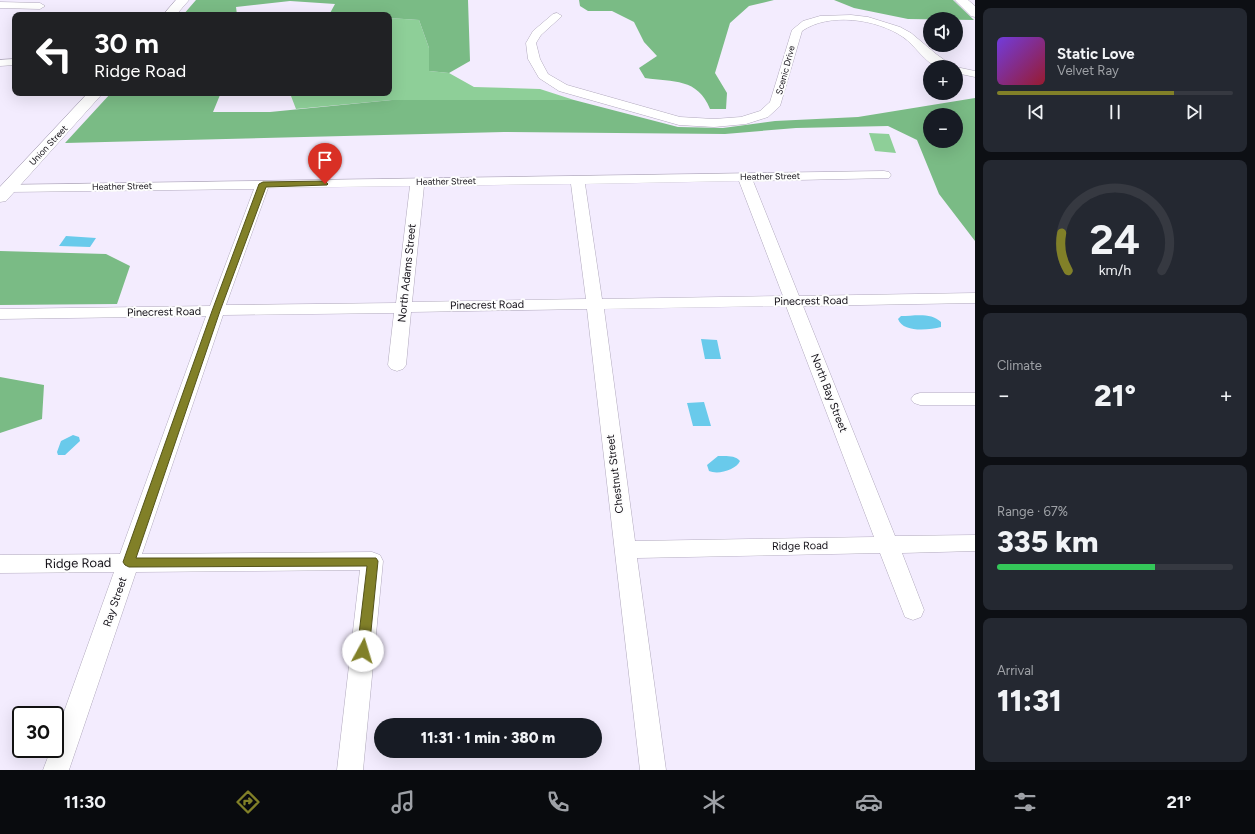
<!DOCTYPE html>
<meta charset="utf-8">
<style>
:root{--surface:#171b24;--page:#242831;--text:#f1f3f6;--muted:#9ea1a6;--line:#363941;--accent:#818028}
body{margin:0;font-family:Figtree,sans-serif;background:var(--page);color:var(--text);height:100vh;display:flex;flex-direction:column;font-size:15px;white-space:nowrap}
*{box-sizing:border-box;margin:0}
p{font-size:13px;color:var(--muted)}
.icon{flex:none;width:22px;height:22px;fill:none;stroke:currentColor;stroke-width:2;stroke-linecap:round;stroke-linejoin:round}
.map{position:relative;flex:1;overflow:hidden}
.drawer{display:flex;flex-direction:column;gap:8px;padding:8px;background:#0d0f14;width:280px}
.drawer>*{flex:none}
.banner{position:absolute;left:12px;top:12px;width:380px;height:84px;border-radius:8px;box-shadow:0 4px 16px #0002;background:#202124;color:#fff;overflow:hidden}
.controls{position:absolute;left:923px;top:12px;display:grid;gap:8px}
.controls a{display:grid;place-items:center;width:40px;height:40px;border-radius:50%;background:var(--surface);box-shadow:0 4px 16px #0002;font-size:20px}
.speed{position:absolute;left:12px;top:706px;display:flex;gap:8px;font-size:20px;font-weight:700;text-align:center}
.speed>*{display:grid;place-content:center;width:52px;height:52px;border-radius:50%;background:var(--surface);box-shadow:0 4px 16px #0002;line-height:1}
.speed .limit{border:2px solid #111;border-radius:6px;background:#fff;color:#111}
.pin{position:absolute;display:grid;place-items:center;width:34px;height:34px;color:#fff;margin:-41px -17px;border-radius:50% 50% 50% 0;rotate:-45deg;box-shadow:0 0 4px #0007}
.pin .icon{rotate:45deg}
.me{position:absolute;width:44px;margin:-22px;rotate:6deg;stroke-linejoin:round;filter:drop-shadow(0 0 3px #0008)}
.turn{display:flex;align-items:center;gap:14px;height:84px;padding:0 16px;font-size:18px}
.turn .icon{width:52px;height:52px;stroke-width:2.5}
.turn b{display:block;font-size:28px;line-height:34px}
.big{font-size:30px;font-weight:800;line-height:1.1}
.drawer .card{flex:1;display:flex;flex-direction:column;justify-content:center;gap:6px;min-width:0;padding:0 14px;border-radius:8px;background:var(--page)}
.drawer .dial{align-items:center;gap:0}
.dial svg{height:104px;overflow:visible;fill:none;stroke:var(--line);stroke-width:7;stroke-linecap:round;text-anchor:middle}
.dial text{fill:var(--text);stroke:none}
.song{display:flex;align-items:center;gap:12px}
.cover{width:48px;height:48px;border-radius:6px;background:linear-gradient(135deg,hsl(260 70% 55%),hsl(350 70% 35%))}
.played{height:4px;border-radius:2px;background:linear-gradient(90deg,var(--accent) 75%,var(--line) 75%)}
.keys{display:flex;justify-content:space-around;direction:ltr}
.heat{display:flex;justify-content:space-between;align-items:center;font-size:22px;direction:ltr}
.charge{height:6px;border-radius:3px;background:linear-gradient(90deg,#34c759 67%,var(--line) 0)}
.trip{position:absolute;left:374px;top:718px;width:228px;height:40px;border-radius:20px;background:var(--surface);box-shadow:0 4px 16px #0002;font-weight:800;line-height:40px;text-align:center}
.tabs{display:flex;height:64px;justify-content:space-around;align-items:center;background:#090b0e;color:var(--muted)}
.tabs .icon{width:28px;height:28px}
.tabs .current{color:var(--accent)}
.tabs b{font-size:18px;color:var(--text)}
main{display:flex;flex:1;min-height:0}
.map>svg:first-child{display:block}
.green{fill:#8ecf98}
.forest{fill:#7abb85;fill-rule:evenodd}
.water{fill:#69caeb}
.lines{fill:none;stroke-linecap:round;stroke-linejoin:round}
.street-casing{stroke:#b1a9bd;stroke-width:1}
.secondary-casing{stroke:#b1a9bd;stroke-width:1}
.street{fill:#fff;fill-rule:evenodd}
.secondary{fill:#fff;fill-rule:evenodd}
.route{fill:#818028;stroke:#54531a}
.labels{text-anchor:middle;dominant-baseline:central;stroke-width:4;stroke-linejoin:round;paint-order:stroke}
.far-street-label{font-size:9px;fill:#120f16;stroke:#fdfdfd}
.street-label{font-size:11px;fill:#120f16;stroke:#fdfdfd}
.near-street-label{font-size:13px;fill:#120f16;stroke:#fdfdfd}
</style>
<main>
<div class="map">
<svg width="975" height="770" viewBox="0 0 975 770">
<rect width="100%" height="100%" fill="#f3ecfe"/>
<path class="green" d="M 389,18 L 419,20 L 429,48 L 429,71 L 449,73 L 474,87 L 540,89 L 574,100 L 392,100 L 296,109 L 291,96 L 292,93 L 389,93 Z
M 869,133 L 889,134 L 896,153 L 875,151 Z"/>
<path class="forest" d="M 196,0 L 468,0 L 470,61 L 449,73 L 429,71 L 429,48 L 419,20 L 389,18 L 389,15 L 329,15 L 335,4 L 290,1 L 236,7 L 237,15 L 183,15 Z
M 579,0 L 774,0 L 749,6 L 730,23 L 715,73 L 727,93 L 726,109 L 710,109 C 698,78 673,82 645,78 L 639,68 L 657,56 L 644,42 L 634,22 L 612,11 L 588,11 L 580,6 Z
M 834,0 L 953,0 L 974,20 L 908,19 L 854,8 Z
M 111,93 L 223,93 L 220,95 L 213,112 L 270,112 L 392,100 L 574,100 L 678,127 L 723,128 L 775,121 L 858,117 L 975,98 L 975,241 L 939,194 L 917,140 L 888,126 L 796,128 L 725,134 L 504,132 L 65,143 ZM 930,115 L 956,115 L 956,141 L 930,141 Z
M 0,251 L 106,254 L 130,266 L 117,304 L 0,305 Z
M 0,377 L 44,385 L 42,419 L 0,433 Z"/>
<path class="water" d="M 66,236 L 96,238 L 90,247 L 59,246 Z
M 901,316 C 914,316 931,312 941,322 L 941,327 C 929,330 903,333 898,319 Z
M 701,339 L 717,340 L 721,359 L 705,359 Z
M 704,402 L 711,426 L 693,426 L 687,403 Z
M 73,435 L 79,437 L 80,441 L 65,455 L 58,455 L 57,452 L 61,441 Z
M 718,456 C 726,456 735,455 740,461 C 736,470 718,475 709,471 L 707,465 Z"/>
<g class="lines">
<defs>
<path id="street" d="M 0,2 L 40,3 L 45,6 L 40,9 L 0,8 Z
M 557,13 L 562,16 L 541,35 L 536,43 L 540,59 L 548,74 L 567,85 L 680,117 L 714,119 L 741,117 L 760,111 L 770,102 L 792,30 L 803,21 L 820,16 L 851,15 L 868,17 L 900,27 L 911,33 L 936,54 L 954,67 C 949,67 943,68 938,67 C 925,63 915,45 903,37 C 877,19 829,12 802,31 L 780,106 L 768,117 L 746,124 L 714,127 L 679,125 L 559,91 L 539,78 L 528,59 L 526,43 L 533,31 L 553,14 Z
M 15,59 L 15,65 L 0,66 L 0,60 Z
M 954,67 L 956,67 L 975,71 L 975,77 L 956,73 L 956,67 Z
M 884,171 L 889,172 L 891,175 L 889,178 L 753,181 L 799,296 L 975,293 L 975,303 L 803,306 L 895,536 L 975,535 L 975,551 L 902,553 L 924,610 L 921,617 L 913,620 L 905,617 L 880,553 L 637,558 L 666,770 L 640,770 L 587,309 L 411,312 L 406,365 L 403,369 L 397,371 L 391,369 L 388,365 L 394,313 L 223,315 L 142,554 L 372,552 L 380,555 L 383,561 L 363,770 L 337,770 L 360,570 L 136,572 L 69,770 L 43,770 L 51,749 L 55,749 L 55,737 L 114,572 L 0,573 L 0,555 L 120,554 L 206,316 L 0,319 L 0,309 L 210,306 L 254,189 L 9,192 L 4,191 L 2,188 L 4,185 ZM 739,181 L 783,296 L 602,299 L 585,184 ZM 571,184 L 586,299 L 412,302 L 424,186 ZM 410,186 L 396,303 L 226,305 L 268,188 ZM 786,306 L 874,537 L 635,541 L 604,309 Z
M 920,393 L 975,393 L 975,405 L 920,405 L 914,403 L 911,399 L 914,395 Z"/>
<path id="secondary" d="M 176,0 L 189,0 L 176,15 L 163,15 Z
M 955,0 L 968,0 L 975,6 L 975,17 L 971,16 Z
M 88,93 L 103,93 L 6,201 L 0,202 L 0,187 Z"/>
</defs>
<use href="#street" class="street-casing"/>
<use href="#secondary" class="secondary-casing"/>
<use href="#street" class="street"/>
<use href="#secondary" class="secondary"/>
</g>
<path class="route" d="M 325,181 L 328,184 L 327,185 L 266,187 L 220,311 L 136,558 L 376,558 L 378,561 L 369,651 L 367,654 L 363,656 L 359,654 L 357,651 L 367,566 L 129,567 L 125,565 L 123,562 L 212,311 L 259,184 L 263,182 Z"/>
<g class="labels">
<g class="far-street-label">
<text transform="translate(785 70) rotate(-75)">Scenic Drive</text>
<text transform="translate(48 145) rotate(-47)">Union Street</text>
<text transform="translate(770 176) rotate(-1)">Heather Street</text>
<text transform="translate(446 181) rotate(-1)">Heather Street</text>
<text transform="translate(122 186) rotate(-1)">Heather Street</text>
</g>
<g class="street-label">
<text transform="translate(407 273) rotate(-84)">North Adams Street</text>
<text transform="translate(811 301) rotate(-1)">Pinecrest Road</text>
<text transform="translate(487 305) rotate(-1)">Pinecrest Road</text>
<text transform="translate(164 312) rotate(-1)">Pinecrest Road</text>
<text transform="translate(829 393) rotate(69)">North Bay Street</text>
<text transform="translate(615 474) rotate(-97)">Chestnut Street</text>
<text transform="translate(800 546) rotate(-1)">Ridge Road</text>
<text transform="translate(115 602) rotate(-71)">Ray Street</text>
</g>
<g class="near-street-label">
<text transform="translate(78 563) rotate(-1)">Ridge Road</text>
</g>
</g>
</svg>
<div class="controls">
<a><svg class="icon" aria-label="sound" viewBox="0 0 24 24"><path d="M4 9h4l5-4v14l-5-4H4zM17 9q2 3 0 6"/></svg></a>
<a>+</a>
<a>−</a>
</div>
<div class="speed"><div class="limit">30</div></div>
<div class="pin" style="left:325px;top:184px;background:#d93025"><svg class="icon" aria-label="arrive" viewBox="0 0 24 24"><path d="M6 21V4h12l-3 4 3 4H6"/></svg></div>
<svg class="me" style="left:363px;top:651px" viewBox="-20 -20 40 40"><circle r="19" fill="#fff"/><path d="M0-13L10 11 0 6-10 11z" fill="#818028"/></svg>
<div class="trip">11:31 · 1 min · 380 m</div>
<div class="banner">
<div class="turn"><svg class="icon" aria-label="left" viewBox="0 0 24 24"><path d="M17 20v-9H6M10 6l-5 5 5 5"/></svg><div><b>30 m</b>Ridge Road</div></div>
</div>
</div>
<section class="drawer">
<div class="card">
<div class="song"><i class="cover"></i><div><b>Static Love</b><p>Velvet Ray</p></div></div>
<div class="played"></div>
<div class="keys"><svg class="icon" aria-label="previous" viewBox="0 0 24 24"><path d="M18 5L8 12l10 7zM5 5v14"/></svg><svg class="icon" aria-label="pause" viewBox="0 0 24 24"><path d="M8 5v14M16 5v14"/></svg><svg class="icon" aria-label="next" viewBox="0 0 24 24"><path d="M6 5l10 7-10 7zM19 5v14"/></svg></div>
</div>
<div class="card dial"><svg viewBox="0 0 100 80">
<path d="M14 69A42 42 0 1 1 86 69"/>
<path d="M14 69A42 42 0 0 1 9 40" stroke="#818028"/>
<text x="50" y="56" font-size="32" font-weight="700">24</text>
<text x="50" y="72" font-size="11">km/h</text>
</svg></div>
<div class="card"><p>Climate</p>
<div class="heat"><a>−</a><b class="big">21°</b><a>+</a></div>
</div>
<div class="card"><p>Range · 67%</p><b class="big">335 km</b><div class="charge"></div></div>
<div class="card"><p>Arrival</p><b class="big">11:31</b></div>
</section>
</main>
<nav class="tabs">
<b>11:30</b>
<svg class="icon current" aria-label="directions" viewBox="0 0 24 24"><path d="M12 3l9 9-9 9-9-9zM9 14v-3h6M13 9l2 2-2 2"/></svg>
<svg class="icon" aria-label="music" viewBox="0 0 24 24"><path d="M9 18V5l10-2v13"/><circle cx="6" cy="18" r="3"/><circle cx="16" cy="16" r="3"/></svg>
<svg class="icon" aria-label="phone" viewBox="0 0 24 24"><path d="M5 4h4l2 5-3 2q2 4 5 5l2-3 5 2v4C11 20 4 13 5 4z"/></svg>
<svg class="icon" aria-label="climate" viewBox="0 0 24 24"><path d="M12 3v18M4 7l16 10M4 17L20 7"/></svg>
<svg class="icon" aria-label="car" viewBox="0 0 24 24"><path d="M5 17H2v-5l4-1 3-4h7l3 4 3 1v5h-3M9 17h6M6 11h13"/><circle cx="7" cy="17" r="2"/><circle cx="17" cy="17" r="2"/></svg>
<svg class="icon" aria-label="filters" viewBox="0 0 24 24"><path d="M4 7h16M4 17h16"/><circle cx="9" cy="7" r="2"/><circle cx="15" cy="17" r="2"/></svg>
<b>21°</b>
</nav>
